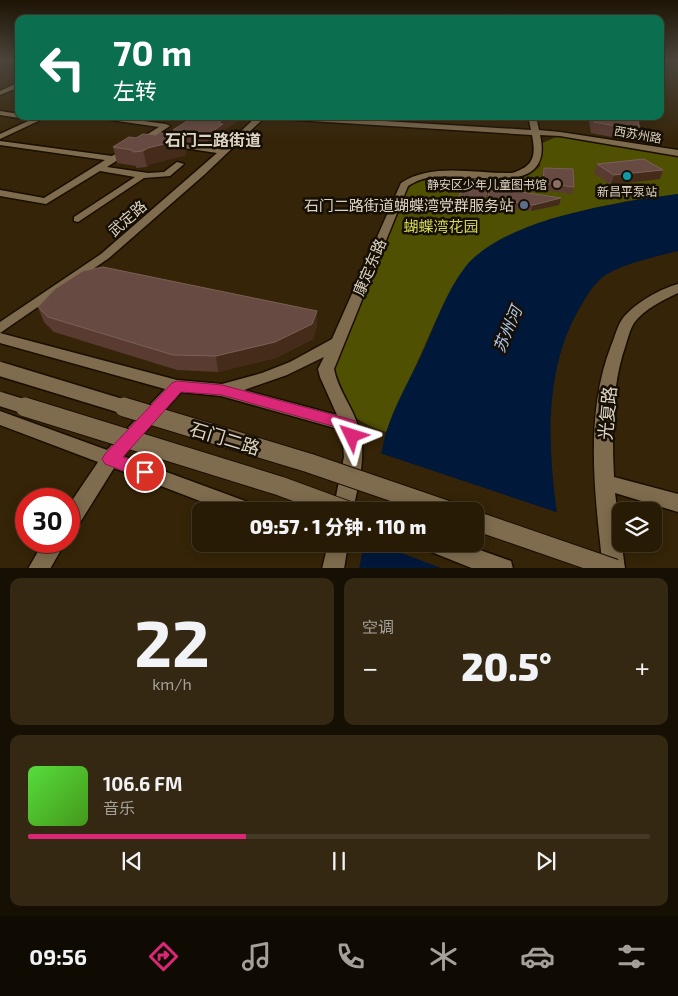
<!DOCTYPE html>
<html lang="zh">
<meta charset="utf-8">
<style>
:root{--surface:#281b05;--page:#342813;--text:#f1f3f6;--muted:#a5a19a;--line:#443927;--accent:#db2777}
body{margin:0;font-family:"Exo 2","Noto Sans SC",sans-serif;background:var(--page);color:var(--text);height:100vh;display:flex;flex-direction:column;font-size:19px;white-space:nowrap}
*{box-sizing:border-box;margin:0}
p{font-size:16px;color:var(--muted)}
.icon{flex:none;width:28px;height:28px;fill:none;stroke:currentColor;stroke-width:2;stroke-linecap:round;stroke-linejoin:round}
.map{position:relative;height:568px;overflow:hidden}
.details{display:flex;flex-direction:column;gap:10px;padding:10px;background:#160f03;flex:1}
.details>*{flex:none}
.hud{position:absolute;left:15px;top:15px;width:649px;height:105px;border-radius:10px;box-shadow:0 2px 12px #0003,0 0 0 1px var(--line);background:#0b6e4f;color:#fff;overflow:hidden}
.fabs{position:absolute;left:612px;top:502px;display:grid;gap:10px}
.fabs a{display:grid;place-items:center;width:50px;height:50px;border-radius:10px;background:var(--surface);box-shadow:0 2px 12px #0003,0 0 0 1px var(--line);font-size:25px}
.speed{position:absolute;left:15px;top:488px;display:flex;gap:10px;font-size:25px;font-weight:700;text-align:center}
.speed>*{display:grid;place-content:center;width:65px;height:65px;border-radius:50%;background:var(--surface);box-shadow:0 2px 12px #0003,0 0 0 1px var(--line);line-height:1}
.speed .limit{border:8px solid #d22;background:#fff;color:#111}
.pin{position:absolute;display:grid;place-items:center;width:42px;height:42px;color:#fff;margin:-21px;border:2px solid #fff;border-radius:50%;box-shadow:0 1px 5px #0007}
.me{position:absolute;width:55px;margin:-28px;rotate:311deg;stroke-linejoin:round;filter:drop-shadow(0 0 4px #0008)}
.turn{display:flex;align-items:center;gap:18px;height:105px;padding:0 15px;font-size:22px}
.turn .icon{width:65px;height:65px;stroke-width:2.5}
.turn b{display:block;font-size:35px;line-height:42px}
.big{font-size:38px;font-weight:800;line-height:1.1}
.details .tile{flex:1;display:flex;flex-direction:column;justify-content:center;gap:8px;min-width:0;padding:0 18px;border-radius:10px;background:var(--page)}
.details .dial{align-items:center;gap:0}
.dial b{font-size:65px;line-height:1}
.song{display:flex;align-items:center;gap:15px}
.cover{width:60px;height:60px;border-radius:8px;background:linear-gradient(135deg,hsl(110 70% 55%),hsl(100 70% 35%))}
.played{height:5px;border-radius:2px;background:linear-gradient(90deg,var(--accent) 35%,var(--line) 35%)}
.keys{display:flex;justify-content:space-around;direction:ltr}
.heat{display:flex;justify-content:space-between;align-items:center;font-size:28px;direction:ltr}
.details .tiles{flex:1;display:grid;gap:10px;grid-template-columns:1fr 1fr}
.tile:last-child{grid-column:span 2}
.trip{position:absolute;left:192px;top:502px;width:292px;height:50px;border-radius:10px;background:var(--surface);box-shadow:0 2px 12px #0003,0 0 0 1px var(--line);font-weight:800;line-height:50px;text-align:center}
.tabs{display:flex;height:80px;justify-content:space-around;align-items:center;background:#100b02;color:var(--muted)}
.tabs .icon{width:35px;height:35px}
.tabs .on{color:var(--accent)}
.tabs b{font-size:22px;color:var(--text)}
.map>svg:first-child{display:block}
.green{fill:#4f5002}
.water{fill:#00183a}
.pier{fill:#352407}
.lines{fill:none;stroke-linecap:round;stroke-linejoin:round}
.street-casing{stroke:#1a0e00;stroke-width:3}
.secondary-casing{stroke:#1a0e00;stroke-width:3}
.street{fill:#7f6c4e;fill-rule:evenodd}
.secondary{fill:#7f6c4e;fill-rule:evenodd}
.secondary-bridge-far1-casing{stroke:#1a0e00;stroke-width:17;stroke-linecap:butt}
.secondary-bridge-casing{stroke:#1a0e00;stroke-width:21;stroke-linecap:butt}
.secondary-bridge-far1{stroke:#7f6c4e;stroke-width:14}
.secondary-bridge{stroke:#7f6c4e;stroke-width:19}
.wall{fill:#593b32}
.shaded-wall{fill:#452b1a}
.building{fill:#674b42;stroke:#7a6056}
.route{fill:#db2777;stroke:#8e194d}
.culture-dot{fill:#0f9aa8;stroke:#160f05;stroke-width:2}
.education-dot{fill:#8d6e63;stroke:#160f05;stroke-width:2}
.service-dot{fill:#5c6f8a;stroke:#160f05;stroke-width:2}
.labels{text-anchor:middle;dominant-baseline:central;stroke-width:5;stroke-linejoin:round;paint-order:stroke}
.far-street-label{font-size:12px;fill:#ded4c3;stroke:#160f05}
.far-poi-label{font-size:12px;fill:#ded4c3;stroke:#160f05;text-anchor:end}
.poi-label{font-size:15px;fill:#ded4c3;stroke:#160f05;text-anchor:end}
.street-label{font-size:15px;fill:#ded4c3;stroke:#160f05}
.park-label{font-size:15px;fill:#d6d955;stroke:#160f05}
.far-district-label{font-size:16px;font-weight:bold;fill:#ded4c3;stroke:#160f05}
.water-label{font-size:16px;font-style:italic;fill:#aec9ef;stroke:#160f05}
.near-street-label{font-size:18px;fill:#ded4c3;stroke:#160f05}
</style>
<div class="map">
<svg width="678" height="569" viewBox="0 0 678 569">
<rect width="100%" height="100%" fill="#352407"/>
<path class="green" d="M 556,137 L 584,138 L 678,156 L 678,194 L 627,201 L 550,219 L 506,239 L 467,266 L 437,318 L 386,432 C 348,419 343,409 333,371 L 402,199 L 413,182 C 449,173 513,197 540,166 L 540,144 Z"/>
<path class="water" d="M 678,194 L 678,251 C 658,256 618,265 603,277 C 594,284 587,295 582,304 C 534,382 552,483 565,568 L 359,569 L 364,544 L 476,544 L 476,511 L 370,511 C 376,486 379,458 386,433 C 394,406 410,379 422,354 C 435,325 446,291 466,266 C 506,218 619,202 678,194 Z"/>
<path class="pier" d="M 380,453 L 559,513 L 567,569 L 441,568 L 377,544 L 476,544 L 476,511 L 368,511 Z"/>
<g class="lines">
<defs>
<path id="street" d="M 0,111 L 19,114 L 19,116 L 22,116 L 19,118 L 0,115 Z
M 39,116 L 49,116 L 0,139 L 0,134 Z
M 83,116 L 106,116 L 166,124 L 170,126 L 107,167 L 148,173 L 164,172 L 177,162 L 184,164 L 170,176 L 144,178 L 78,222 L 74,221 L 74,217 L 135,177 L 100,171 L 46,204 L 0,196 L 0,190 L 44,198 L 105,160 L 0,145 L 0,141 L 112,156 L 159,127 Z
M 257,116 L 302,116 L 531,130 L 528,116 L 536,116 L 539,130 L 560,132 L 678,150 L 678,156 L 560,136 L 540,135 C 555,200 469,173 433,177 C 423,178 416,181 408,186 L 334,369 C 338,390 352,406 358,426 C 368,453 358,484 353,511 L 333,511 L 344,457 L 342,430 L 221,396 L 181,392 L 123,456 L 256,505 L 259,511 L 226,511 L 114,468 L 76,529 L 69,531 L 69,505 L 98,462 L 0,425 L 0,411 L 107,450 L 165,389 L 0,343 L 0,322 L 101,254 L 217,153 L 170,146 L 166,144 L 167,142 L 222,149 ZM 264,118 L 532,135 C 536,156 534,166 512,173 C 476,174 433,162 401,183 L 332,339 L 290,362 L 262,373 L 222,384 L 177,380 L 0,333 L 109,258 L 204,175 ZM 324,357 L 318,369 L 320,377 L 337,415 L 244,390 L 287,375 Z
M 678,284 L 678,293 C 663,300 644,309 634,323 C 630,329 628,338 626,344 C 611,387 612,432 614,477 L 678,494 L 678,512 L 615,493 L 625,569 L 603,569 C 595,496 584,416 611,346 C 615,337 617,326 623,318 C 635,303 660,289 678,284 Z
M 44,541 L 66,541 L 50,569 L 28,569 Z
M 328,544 L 348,544 L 344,569 L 322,569 Z"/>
<path id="secondary" d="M 19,82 L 19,87 L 0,95 L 0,91 Z
M 426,544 L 463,544 L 511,561 L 513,569 L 474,569 L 429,551 Z"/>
</defs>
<use href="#street" class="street-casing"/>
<use href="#secondary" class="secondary-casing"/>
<use href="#street" class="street"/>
<use href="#secondary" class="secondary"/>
<defs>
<path id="secondary-bridge-far1" d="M 0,369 L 128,408
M 0,399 L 29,408"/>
<path id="secondary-bridge" d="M 25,407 L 280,486 L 348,511
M 124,407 L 309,463 L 449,511
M 476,521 L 615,569"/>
</defs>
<use href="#secondary-bridge-far1" class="secondary-bridge-far1-casing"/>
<use href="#secondary-bridge" class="secondary-bridge-casing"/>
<use href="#secondary-bridge-far1" class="secondary-bridge-far1"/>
<use href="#secondary-bridge" class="secondary-bridge"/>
</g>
<path class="wall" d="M 195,116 L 237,116 L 238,121 L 224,130 L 225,134 L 209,145 L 184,142 L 186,155 L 151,164 L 147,167 L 136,168 L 136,166 L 117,163 L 113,147 L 136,138 L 169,137 L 174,138 L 173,130 Z
M 584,116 L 637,116 L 640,129 L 637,140 L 617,138 L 591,133 L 589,121 L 584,120 Z
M 597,164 L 663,170 L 660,179 L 611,185 L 594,173 Z
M 544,168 L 574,187 L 572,194 L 542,190 L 542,174 Z
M 490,187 L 561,198 L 559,205 L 531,211 L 486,205 L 489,191 L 482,209 L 457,204 L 458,198 Z
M 38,307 L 317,326 L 313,339 L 276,358 L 218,372 L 177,370 L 54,332 L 44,322 Z"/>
<path class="shaded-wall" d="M 229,116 L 237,116 L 238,121 L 224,130 L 225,134 L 209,145 L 207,135 L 218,123 Z
M 184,139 L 186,155 L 151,164 L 147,167 L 143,151 L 148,148 Z
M 663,170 L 660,179 L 611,185 L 614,175 Z
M 491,182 L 489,189 L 482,209 L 483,202 Z
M 561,198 L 559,205 L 531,211 L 533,205 Z
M 317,311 L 317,326 L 313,339 L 276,358 L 218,372 L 216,356 Z"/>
<path class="building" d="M 195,116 L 229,116 L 218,123 L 223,124 L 207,135 L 173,130 Z
M 593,116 L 637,116 L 640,129 L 620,127 L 594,122 Z
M 160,132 L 169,137 L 184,139 L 148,148 L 143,151 L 133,152 L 132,150 L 113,147 L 129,137 L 136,138 L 143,134 L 156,135 Z
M 644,159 L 663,170 L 614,175 L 597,164 Z
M 544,168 L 573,169 L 574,187 L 543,183 Z
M 467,178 L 491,182 L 483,202 L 458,198 Z
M 489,187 L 561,198 L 533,205 L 488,198 Z
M 103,267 L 317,311 L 312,324 L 275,342 L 216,356 L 173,355 L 48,317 L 38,307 L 55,289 L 83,271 Z"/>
<linearGradient id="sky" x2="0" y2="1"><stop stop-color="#1d1404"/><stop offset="0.43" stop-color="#4b453c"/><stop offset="1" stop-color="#4b453c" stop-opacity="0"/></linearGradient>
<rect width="678" height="141" fill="url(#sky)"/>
<path class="route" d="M 177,381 L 222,385 L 349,419 L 355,421 L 360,436 L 358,441 L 352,443 L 347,441 L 343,429 L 222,395 L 181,392 L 123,457 L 151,467 L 153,472 L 151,477 L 145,479 L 105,464 L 102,459 L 105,454 L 172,383 Z"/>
<circle class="culture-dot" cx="627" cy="176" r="5"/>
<circle class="education-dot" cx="557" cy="184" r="5"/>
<circle class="service-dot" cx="524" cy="205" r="5"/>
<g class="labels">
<g class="far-street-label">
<text transform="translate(638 134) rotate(10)">西苏州路</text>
</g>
<g class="far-poi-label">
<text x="547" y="184">静安区少年儿童图书馆</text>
<text x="627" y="191" text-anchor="middle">新昌平泵站</text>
</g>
<g class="poi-label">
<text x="514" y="205">石门二路街道蝴蝶湾党群服务站</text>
</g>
<g class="street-label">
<text transform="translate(127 218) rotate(-41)">武定路</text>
<text transform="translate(369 267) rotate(-67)">康定东路</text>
</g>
<g class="park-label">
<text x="441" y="226">蝴蝶湾花园</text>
</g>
<g class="far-district-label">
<text x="213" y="139">石门二路街道</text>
</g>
<g class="water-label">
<text transform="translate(507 329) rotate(-67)">苏州河</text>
</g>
<g class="near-street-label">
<text transform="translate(607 413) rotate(-85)">光复路</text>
<text transform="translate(225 438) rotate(17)">石门二路</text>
</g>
</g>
</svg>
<div class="fabs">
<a><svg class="icon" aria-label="layers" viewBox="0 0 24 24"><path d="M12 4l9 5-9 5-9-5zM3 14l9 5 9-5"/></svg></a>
</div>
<div class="speed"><div class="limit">30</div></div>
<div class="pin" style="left:145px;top:472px;background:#d93025"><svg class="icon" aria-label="arrive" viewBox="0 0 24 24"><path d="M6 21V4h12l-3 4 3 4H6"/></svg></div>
<svg class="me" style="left:352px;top:436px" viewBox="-20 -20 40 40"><path d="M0-17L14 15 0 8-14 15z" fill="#db2777" stroke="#fff" stroke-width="4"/></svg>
<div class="trip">09:57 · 1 分钟 · 110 m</div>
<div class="hud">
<div class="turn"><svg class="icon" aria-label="left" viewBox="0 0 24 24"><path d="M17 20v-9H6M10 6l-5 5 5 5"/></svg><div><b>70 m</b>左转</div></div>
</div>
</div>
<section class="details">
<div class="tiles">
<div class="tile dial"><b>22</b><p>km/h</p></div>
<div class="tile"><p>空调</p>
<div class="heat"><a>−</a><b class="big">20.5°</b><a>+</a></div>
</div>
<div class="tile">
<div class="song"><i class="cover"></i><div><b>106.6 FM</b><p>音乐</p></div></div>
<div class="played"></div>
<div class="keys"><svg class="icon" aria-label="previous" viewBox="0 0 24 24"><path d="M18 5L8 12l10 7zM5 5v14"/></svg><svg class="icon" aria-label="pause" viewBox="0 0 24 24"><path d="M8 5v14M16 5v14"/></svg><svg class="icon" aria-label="next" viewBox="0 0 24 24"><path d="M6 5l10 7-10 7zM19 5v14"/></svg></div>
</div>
</div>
</section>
<nav class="tabs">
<b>09:56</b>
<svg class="icon on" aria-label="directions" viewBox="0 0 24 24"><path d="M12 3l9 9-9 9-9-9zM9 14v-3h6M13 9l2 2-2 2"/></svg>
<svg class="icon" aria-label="music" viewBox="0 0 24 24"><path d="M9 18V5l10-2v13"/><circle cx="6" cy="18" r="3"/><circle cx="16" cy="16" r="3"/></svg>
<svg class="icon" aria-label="phone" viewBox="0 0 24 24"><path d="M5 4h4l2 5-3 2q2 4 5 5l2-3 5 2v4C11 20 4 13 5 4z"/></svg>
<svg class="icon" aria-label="climate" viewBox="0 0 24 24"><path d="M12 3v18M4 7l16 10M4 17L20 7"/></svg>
<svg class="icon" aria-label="car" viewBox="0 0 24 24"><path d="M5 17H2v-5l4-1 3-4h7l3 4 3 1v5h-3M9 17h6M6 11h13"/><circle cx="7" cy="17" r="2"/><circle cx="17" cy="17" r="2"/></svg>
<svg class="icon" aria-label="filters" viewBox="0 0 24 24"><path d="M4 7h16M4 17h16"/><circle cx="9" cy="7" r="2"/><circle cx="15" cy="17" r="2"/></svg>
</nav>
